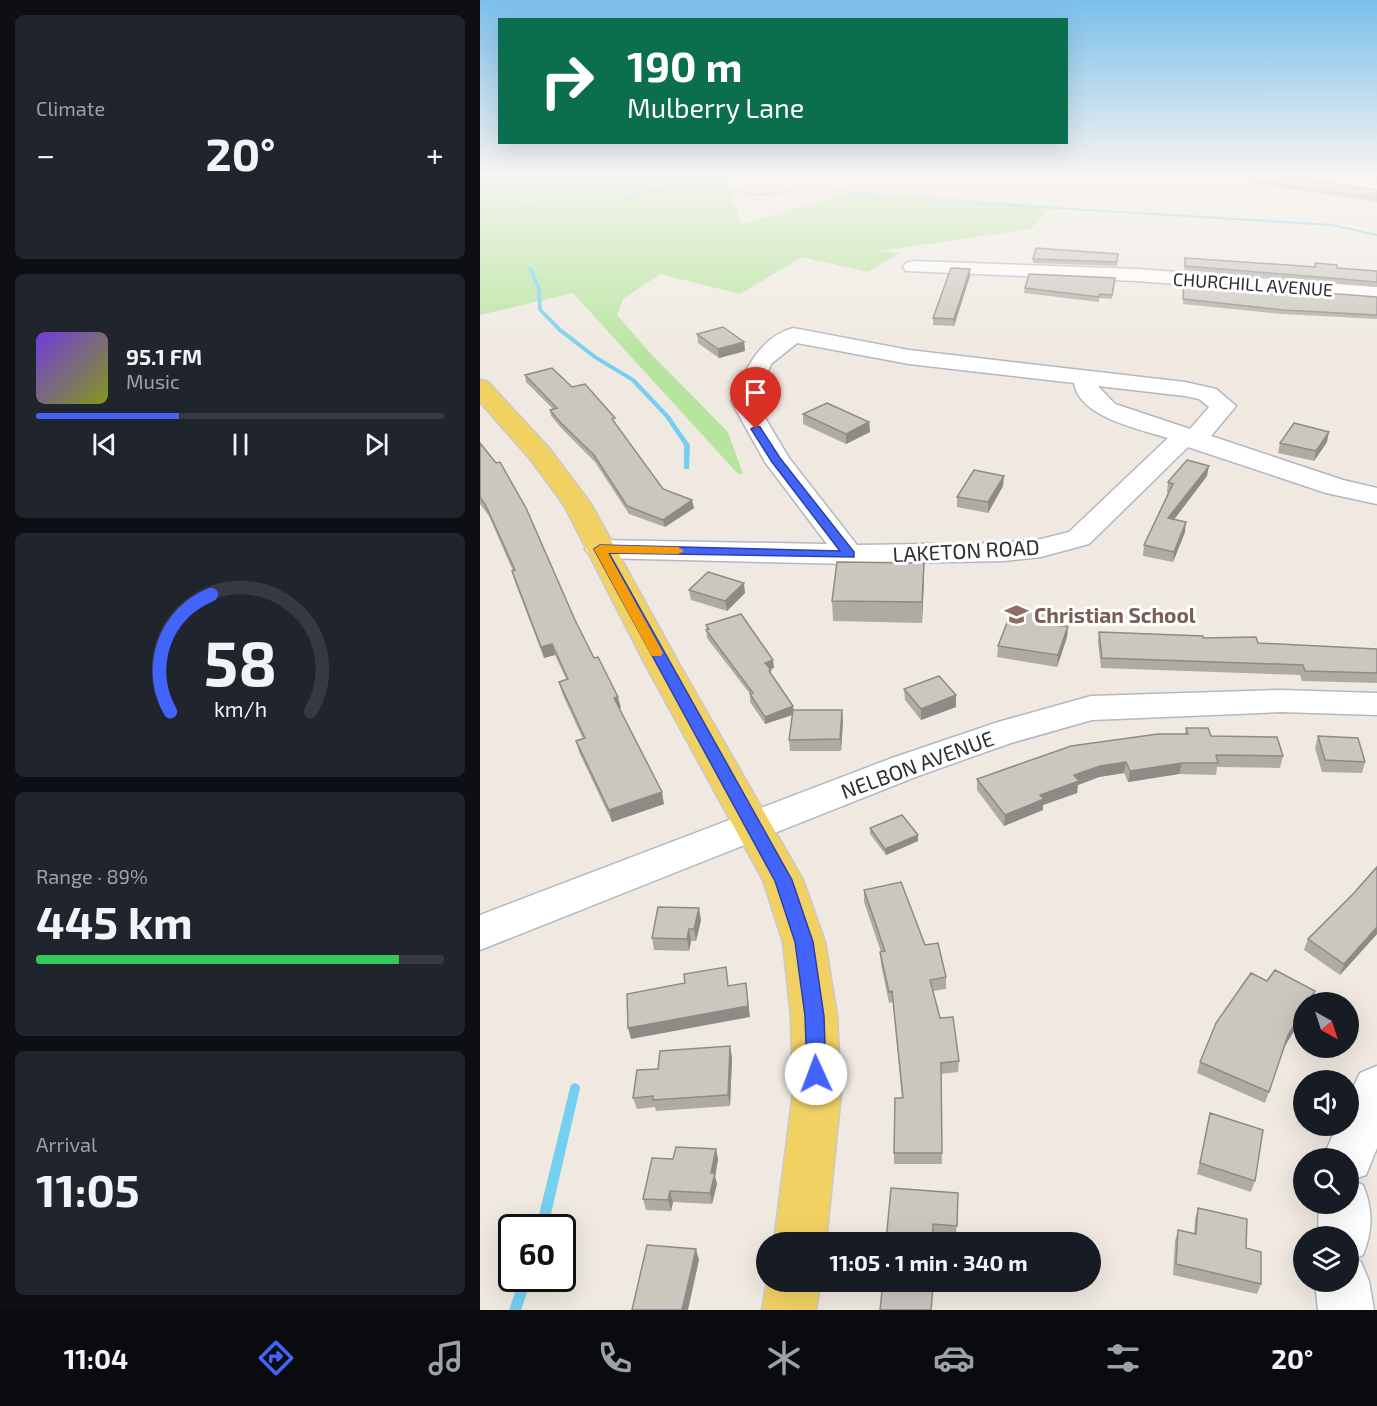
<!DOCTYPE html>
<meta charset="utf-8">
<style>
:root{--surface:#171b24;--page:#20242c;--text:#f1f3f6;--muted:#9ea1a6;--line:#363941;--accent:#4264fb}
body{margin:0;font-family:"Exo 2",sans-serif;background:var(--page);color:var(--text);height:100vh;display:flex;flex-direction:column;font-size:22px;white-space:nowrap}
*{box-sizing:border-box;margin:0}
p{font-size:20px;color:var(--muted)}
.icon{flex:none;width:33px;height:33px;fill:none;stroke:currentColor;stroke-width:2;stroke-linecap:round;stroke-linejoin:round}
.map{position:relative;flex:1;overflow:hidden}
.details{display:flex;flex-direction:column;gap:15px;padding:15px;background:#0d0f14;width:480px}
.details>*{flex:none}
.guide{position:absolute;left:18px;top:18px;width:570px;height:126px;border-radius:0px;box-shadow:0 6px 24px #0002;background:#0b6e4f;color:#fff;overflow:hidden}
.needle{width:39px;rotate:141deg}
.fabs{position:absolute;left:813px;top:992px;display:grid;gap:12px}
.fabs a{display:grid;place-items:center;width:66px;height:66px;border-radius:50%;background:var(--surface);box-shadow:0 6px 24px #0002;font-size:30px}
.speed{position:absolute;left:18px;top:1214px;display:flex;gap:12px;font-size:30px;font-weight:700;text-align:center}
.speed>*{display:grid;place-content:center;width:78px;height:78px;border-radius:50%;background:var(--surface);box-shadow:0 6px 24px #0002;line-height:1}
.speed .limit{border:3px solid #111;border-radius:9px;background:#fff;color:#111}
.pin{position:absolute;display:grid;place-items:center;width:51px;height:51px;color:#fff;margin:-62px -26px;border-radius:50% 50% 50% 0;rotate:-45deg;box-shadow:0 0 6px #0007}
.pin .icon{rotate:45deg}
.me{position:absolute;width:66px;margin:-33px;rotate:358deg;stroke-linejoin:round;filter:drop-shadow(0 0 4px #0008)}
.turn{display:flex;align-items:center;gap:21px;height:126px;padding:0 30px;font-size:27px}
.turn .icon{width:78px;height:78px;stroke-width:2.5}
.turn b{display:block;font-size:42px;line-height:51px}
.big{font-size:45px;font-weight:700;line-height:1.1}
.details .card{flex:1;display:flex;flex-direction:column;justify-content:center;gap:9px;min-width:0;padding:0 21px;border-radius:9px;background:var(--page)}
.details .dial{align-items:center;gap:0}
.dial svg{height:156px;overflow:visible;fill:none;stroke:var(--line);stroke-width:7;stroke-linecap:round;text-anchor:middle}
.dial text{fill:var(--text);stroke:none}
.song{display:flex;align-items:center;gap:18px}
.cover{width:72px;height:72px;border-radius:9px;background:linear-gradient(135deg,hsl(260 70% 55%),hsl(70 70% 35%))}
.played{height:6px;border-radius:3px;background:linear-gradient(90deg,var(--accent) 35%,var(--line) 35%)}
.keys{display:flex;justify-content:space-around;direction:ltr}
.heat{display:flex;justify-content:space-between;align-items:center;font-size:33px;direction:ltr}
.charge{height:9px;border-radius:4px;background:linear-gradient(90deg,#34c759 89%,var(--line) 0)}
.trip{position:absolute;left:276px;top:1232px;width:345px;height:60px;border-radius:30px;background:var(--surface);box-shadow:0 6px 24px #0002;font-weight:700;line-height:60px;text-align:center}
.tabs{display:flex;height:96px;justify-content:space-around;align-items:center;background:#090b0e;color:var(--muted)}
.tabs .icon{width:42px;height:42px}
.tabs .active{color:var(--accent)}
.tabs b{font-size:27px;color:var(--text)}
main{display:flex;flex:1;min-height:0}
.map>svg:first-child{display:block}
.green{fill:#b6e59e}
.lines{fill:none;stroke-linecap:round;stroke-linejoin:round}
.stream{fill:#75cff0;fill-rule:evenodd}
.minor-casing{stroke:#b4b7c1;stroke-width:3}
.major-casing{stroke:#c9c9c9;stroke-width:3}
.minor{fill:#fff;fill-rule:evenodd}
.major{fill:#f2d163;fill-rule:evenodd}
.wall{fill:#afaba4}
.shaded-wall{fill:#8e8b86}
.building{fill:#cbc7bf;stroke:#8e8b86;stroke-width:1.5}
.route{fill:#4264fb;stroke:#2b41a3;stroke-width:1.5}
.slow{fill:#f59e0b}
.labels{text-anchor:middle;dominant-baseline:central;stroke-width:6;stroke-linejoin:round;paint-order:stroke}
.far-street-label{font-size:18px;fill:#2e2e2e;stroke:#fff}
.street-label{font-size:21px;fill:#2e2e2e;stroke:#fff}
.education-label{font-size:21px;font-weight:bold;fill:#785e54;stroke:#fff;text-anchor:start}
</style>
<main>
<section class="details">
<div class="card"><p>Climate</p>
<div class="heat"><a>−</a><b class="big">20°</b><a>+</a></div>
</div>
<div class="card">
<div class="song"><i class="cover"></i><div><b>95.1 FM</b><p>Music</p></div></div>
<div class="played"></div>
<div class="keys"><svg class="icon" aria-label="previous" viewBox="0 0 24 24"><path d="M18 5L8 12l10 7zM5 5v14"/></svg><svg class="icon" aria-label="pause" viewBox="0 0 24 24"><path d="M8 5v14M16 5v14"/></svg><svg class="icon" aria-label="next" viewBox="0 0 24 24"><path d="M6 5l10 7-10 7zM19 5v14"/></svg></div>
</div>
<div class="card dial"><svg viewBox="0 0 100 80">
<path d="M14 69A42 42 0 1 1 86 69"/>
<path d="M14 69A42 42 0 0 1 35 9" stroke="#4264fb"/>
<text x="50" y="56" font-size="32" font-weight="700">58</text>
<text x="50" y="72" font-size="11">km/h</text>
</svg></div>
<div class="card"><p>Range · 89%</p><b class="big">445 km</b><div class="charge"></div></div>
<div class="card"><p>Arrival</p><b class="big">11:05</b></div>
</section>
<div class="map">
<svg width="897" height="1310" viewBox="0 0 897 1310">
<rect width="100%" height="100%" fill="#efe9e1"/>
<path class="green" d="M 0,174 L 244,174 L 262,224 L 376,191 L 574,206 L 550,229 L 400,251 L 420,253 L 388,272 L 322,257 L 260,294 L 180,274 L 143,299 L 137,315 L 170,353 L 248,432 L 263,474 L 258,474 L 93,293 L 0,315 Z"/>
<g class="lines">
<path class="stream" d="M 333,183 L 382,195 L 852,224 L 897,234 L 897,236 L 852,226 L 382,197 L 333,185 L 298,194 L 273,196 L 250,190 L 177,191 L 160,193 L 141,202 L 126,203 L 45,206 L 0,202 L 0,200 L 45,204 L 126,201 L 140,200 L 158,191 L 177,189 L 250,188 L 273,194 L 298,192 Z
M 48,267 L 52,268 L 61,289 L 62,309 L 82,329 L 117,356 L 155,379 L 189,415 L 210,445 L 209,469 L 205,469 L 204,468 L 204,445 L 185,417 L 151,381 L 113,358 L 78,331 L 58,310 L 57,289 L 48,268 Z
M 95,1083 L 99,1085 L 100,1088 L 68,1227 L 56,1227 L 90,1088 L 91,1085 Z
M 40,1278 L 52,1278 L 41,1310 L 29,1310 Z"/>
<defs>
<path id="minor" d="M 805,174 L 847,174 L 897,182 L 897,192 L 813,179 Z
M 433,261 L 657,269 L 897,287 L 897,299 L 657,281 L 426,271 L 423,267 L 426,263 Z
M 313,328 L 429,350 L 705,382 L 736,389 L 756,406 L 731,436 L 863,480 L 897,488 L 897,504 L 846,493 L 708,447 L 609,544 L 561,557 L 523,561 L 370,564 L 120,558 L 110,555 L 105,549 L 110,543 L 120,540 L 347,544 L 285,462 L 251,401 C 264,373 279,337 313,328 ZM 317,343 L 429,364 L 594,383 C 599,417 659,429 688,438 L 589,532 L 561,539 L 523,543 L 377,545 L 309,458 L 275,401 L 291,364 ZM 618,386 L 705,396 L 719,399 L 729,407 L 710,429 L 635,404 Z
M 801,690 L 897,693 L 897,715 L 801,712 L 612,720 L 531,743 L 438,776 L 0,950 L 0,915 L 412,758 L 518,722 L 611,696 Z
M 897,1066 L 897,1148 L 886,1175 L 871,1180 L 883,1185 C 893,1209 893,1230 883,1255 L 873,1259 L 881,1262 L 889,1281 L 894,1310 L 838,1310 L 835,1281 L 868,1281 L 868,1236 L 838,1236 L 839,1203 L 868,1203 L 868,1158 L 843,1158 L 857,1125 L 868,1125 L 868,1099 L 880,1073 Z"/>
<path id="major" d="M 0,380 L 8,382 L 69,448 L 111,504 L 198,662 L 323,880 L 345,942 L 357,1016 L 361,1093 L 346,1242 L 294,1242 L 313,1093 L 311,1016 L 303,942 L 283,880 L 164,662 L 84,505 L 51,460 L 0,402 Z
M 287,1281 L 341,1281 L 336,1310 L 282,1310 Z"/>
</defs>
<use href="#minor" class="minor-casing"/>
<use href="#major" class="major-casing"/>
<use href="#minor" class="minor"/>
<use href="#major" class="major"/>
</g>
<path class="wall" d="M 699,174 L 717,174 L 715,177 Z
M 862,174 L 897,174 L 897,180 Z
M 813,177 L 897,190 L 897,202 L 768,183 L 768,179 Z
M 638,254 L 637,266 L 553,263 L 553,259 Z
M 705,258 L 834,267 L 835,263 L 857,268 L 897,271 L 897,287 L 704,270 Z
M 490,276 L 474,326 L 453,325 L 453,318 Z
M 635,278 L 632,299 L 619,298 L 619,302 L 544,293 L 545,288 Z
M 704,287 L 897,297 L 897,319 L 802,314 L 703,304 Z
M 217,334 L 264,342 L 265,351 L 239,358 L 218,343 Z
M 45,375 L 92,387 L 136,425 L 183,489 L 214,508 L 185,527 L 149,514 L 115,462 L 83,430 L 71,416 L 70,410 L 73,409 L 46,382 Z
M 323,414 L 389,422 L 390,432 L 366,444 L 323,424 Z
M 847,442 L 834,461 L 798,453 L 800,443 Z
M 0,443 L 95,620 L 114,658 L 141,708 L 139,708 L 184,804 L 132,822 L 99,752 L 96,741 L 103,739 L 82,693 L 79,682 L 86,679 L 75,655 L 64,658 L 35,582 L 32,571 L 33,571 L 9,516 L 0,504 Z
M 727,476 L 694,519 L 705,532 L 693,562 L 663,556 L 664,545 L 688,493 L 687,493 L 688,482 Z
M 523,486 L 508,513 L 477,507 L 477,497 Z
M 444,563 L 442,623 L 353,621 L 352,601 Z
M 209,590 L 265,593 L 247,611 L 211,600 Z
M 583,616 L 582,626 L 588,626 L 587,637 L 577,667 L 517,657 L 518,646 L 537,619 Z
M 226,625 L 294,668 L 290,669 L 292,676 L 314,710 L 363,721 L 361,751 L 310,751 L 309,740 L 313,715 L 285,724 L 270,702 L 270,694 L 227,638 Z
M 619,632 L 723,638 L 778,643 L 897,649 L 897,683 L 822,681 L 820,675 L 621,668 L 618,642 Z
M 424,689 L 476,695 L 476,707 L 441,720 L 425,700 Z
M 706,728 L 731,736 L 803,756 L 800,768 L 737,767 L 736,775 L 699,774 L 648,782 L 644,773 L 619,777 L 598,785 L 597,793 L 563,805 L 563,810 L 524,826 L 497,790 L 497,779 L 705,734 Z
M 838,736 L 885,762 L 882,773 L 842,772 L 835,748 Z
M 390,828 L 438,835 L 438,841 L 406,855 L 390,834 Z
M 384,890 L 445,945 L 466,977 L 466,989 L 453,991 L 460,1018 L 479,1061 L 478,1072 L 461,1074 L 462,1164 L 414,1164 L 414,1153 L 422,1098 L 413,1002 L 409,1003 L 401,964 L 400,952 L 401,952 L 384,902 Z
M 873,894 L 897,934 L 860,975 L 824,950 L 828,939 Z
M 221,920 L 216,941 L 211,941 L 209,951 L 174,950 L 172,938 Z
M 787,981 L 835,991 L 831,1002 L 824,1002 L 805,1046 L 785,1103 L 717,1073 L 720,1062 Z
M 250,1046 L 252,1058 L 250,1106 L 176,1111 L 175,1107 L 157,1109 L 153,1098 L 178,1069 Z
M 730,1113 L 775,1181 L 771,1192 L 717,1174 Z
M 236,1149 L 238,1160 L 235,1176 L 237,1184 L 232,1204 L 193,1202 L 191,1211 L 166,1210 L 163,1199 L 193,1159 Z
M 478,1193 L 476,1237 L 453,1235 L 453,1242 L 406,1242 Z
M 718,1208 L 766,1248 L 781,1284 L 777,1294 L 693,1275 L 695,1241 L 698,1230 L 714,1234 L 715,1219 Z"/>
<path class="shaded-wall" d="M 355,174 L 367,174 L 355,177 Z
M 490,269 L 490,276 L 474,326 L 474,319 Z
M 264,342 L 265,351 L 239,358 L 238,349 Z
M 389,422 L 390,432 L 366,444 L 366,434 Z
M 849,432 L 847,442 L 834,461 L 836,451 Z
M 729,466 L 727,476 L 687,529 L 688,518 Z
M 524,476 L 523,486 L 508,513 L 508,502 Z
M 212,500 L 214,508 L 185,527 L 183,520 Z
M 706,522 L 705,532 L 693,562 L 694,552 Z
M 444,563 L 444,583 L 442,623 L 442,602 Z
M 264,583 L 265,593 L 247,611 L 245,601 Z
M 588,626 L 587,637 L 577,667 L 578,655 Z
M 72,644 L 75,655 L 64,658 L 61,647 Z
M 293,660 L 294,668 L 286,670 L 285,663 Z
M 476,695 L 476,707 L 441,720 L 441,709 Z
M 138,697 L 141,708 L 136,709 L 134,698 Z
M 313,706 L 314,714 L 285,724 L 285,717 Z
M 362,710 L 363,721 L 361,751 L 360,739 Z
M 646,762 L 644,773 L 619,777 L 598,785 L 597,793 L 563,805 L 563,810 L 524,826 L 525,815 L 594,775 L 620,766 Z
M 702,763 L 699,774 L 648,782 L 650,771 Z
M 182,792 L 184,804 L 132,822 L 129,810 Z
M 438,835 L 438,841 L 406,855 L 405,849 Z
M 219,908 L 221,920 L 216,941 L 214,929 Z
M 897,927 L 897,934 L 860,975 L 864,964 Z
M 209,929 L 211,941 L 209,951 L 207,939 Z
M 266,983 L 270,1017 L 151,1039 L 148,1028 Z
M 824,1009 L 824,1015 L 805,1046 L 785,1103 L 808,1035 Z
M 250,1046 L 252,1058 L 250,1106 L 248,1095 Z
M 236,1149 L 238,1160 L 235,1176 L 237,1184 L 232,1204 L 230,1193 L 231,1173 Z
M 190,1191 L 193,1202 L 191,1211 L 188,1200 Z
M 216,1249 L 219,1260 L 208,1310 L 202,1310 Z"/>
<path class="building" d="M 773,174 L 809,174 L 813,177 L 897,190 L 897,198 L 768,179 Z
M 885,174 L 897,174 L 897,176 Z
M 556,248 L 638,254 L 637,262 L 553,259 Z
M 705,258 L 836,267 L 835,263 L 857,265 L 857,268 L 897,271 L 897,282 L 705,266 Z
M 471,268 L 490,269 L 474,319 L 453,318 Z
M 549,274 L 635,278 L 632,295 L 620,294 L 619,297 L 545,288 Z
M 704,282 L 897,297 L 897,315 L 803,310 L 703,299 Z
M 243,327 L 264,342 L 238,349 L 217,334 Z
M 72,368 L 92,387 L 105,384 L 135,418 L 132,419 L 183,489 L 212,500 L 183,520 L 147,506 L 114,455 L 81,423 L 70,410 L 77,408 L 45,375 Z
M 347,403 L 389,422 L 366,434 L 323,414 Z
M 814,423 L 849,432 L 836,451 L 800,443 Z
M 0,443 L 16,463 L 20,462 L 46,508 L 95,620 L 114,658 L 118,657 L 138,697 L 134,698 L 182,792 L 129,810 L 96,741 L 105,738 L 79,682 L 88,679 L 72,644 L 61,647 L 32,571 L 35,570 L 6,506 L 0,497 Z
M 707,460 L 729,466 L 688,518 L 706,522 L 694,552 L 664,545 L 693,484 L 688,482 Z
M 494,470 L 524,476 L 508,502 L 477,497 Z
M 357,562 L 444,563 L 442,602 L 352,601 Z
M 228,572 L 264,583 L 245,601 L 209,590 Z
M 541,609 L 583,616 L 580,626 L 588,626 L 578,655 L 518,646 L 529,618 L 537,619 Z
M 261,614 L 293,660 L 285,663 L 291,670 L 289,671 L 313,706 L 285,717 L 270,694 L 273,693 L 226,630 L 229,629 L 226,625 Z
M 619,632 L 723,636 L 723,638 L 776,637 L 778,643 L 897,649 L 897,673 L 825,671 L 823,665 L 622,658 Z
M 459,676 L 476,695 L 441,709 L 424,689 Z
M 313,710 L 362,710 L 360,739 L 309,740 Z
M 706,728 L 728,728 L 731,736 L 797,737 L 803,756 L 736,755 L 738,763 L 702,763 L 650,771 L 646,762 L 620,766 L 594,775 L 599,781 L 560,795 L 564,799 L 525,815 L 497,779 L 591,746 L 678,734 L 708,734 Z
M 838,736 L 878,738 L 885,762 L 845,760 Z
M 422,815 L 438,835 L 405,849 L 390,828 Z
M 897,867 L 897,927 L 864,964 L 828,939 L 873,894 Z
M 421,882 L 445,945 L 458,943 L 466,977 L 450,980 L 460,1018 L 473,1017 L 479,1061 L 461,1063 L 462,1153 L 414,1153 L 415,1098 L 423,1098 L 412,991 L 409,992 L 400,952 L 405,951 L 384,890 Z
M 178,907 L 219,908 L 214,929 L 209,929 L 207,939 L 172,938 Z
M 246,967 L 248,986 L 266,983 L 268,1006 L 148,1028 L 147,994 L 205,983 L 204,974 Z
M 795,970 L 835,991 L 828,1002 L 824,1002 L 824,1009 L 808,1035 L 789,1092 L 720,1062 L 736,1023 L 771,973 L 787,981 Z
M 250,1046 L 248,1095 L 173,1100 L 173,1096 L 153,1098 L 157,1070 L 178,1069 L 180,1051 Z
M 730,1113 L 783,1130 L 775,1181 L 720,1163 Z
M 196,1147 L 236,1149 L 231,1173 L 235,1173 L 230,1193 L 190,1191 L 188,1200 L 163,1199 L 172,1158 L 193,1159 Z
M 411,1188 L 478,1193 L 477,1226 L 453,1224 L 452,1242 L 406,1241 Z
M 718,1208 L 767,1219 L 766,1248 L 781,1252 L 781,1284 L 696,1264 L 698,1230 L 716,1234 Z
M 167,1245 L 216,1249 L 202,1310 L 152,1310 Z
M 403,1282 L 453,1286 L 451,1310 L 400,1310 Z"/>
<linearGradient id="sky" x2="0" y2="1"><stop stop-color="#7abfeb"/><stop offset="0.49" stop-color="#f8f5f2"/><stop offset="1" stop-color="#f8f5f2" stop-opacity="0"/></linearGradient>
<rect width="897" height="358" fill="url(#sky)"/>
<path class="route" d="M 276,426 L 280,427 L 300,458 L 374,552 L 374,557 L 129,553 L 312,880 L 333,942 L 344,1016 L 346,1074 L 343,1080 L 336,1083 L 329,1080 L 327,1074 L 325,1016 L 315,942 L 295,881 L 114,549 L 120,545 L 360,551 L 292,462 L 271,429 Z"/>
<path class="slow" d="M 120,545 L 198,547 L 204,551 L 198,554 L 128,553 L 183,653 L 181,656 L 172,656 L 170,653 L 114,549 Z"/>
<defs>
<symbol id="school-bare" viewBox="-9 -9 18 18"><path d="M0-5L7-2L0 1L-7-2ZM-4 1L0 2.5L4 1V4Q0 6-4 4Z" fill="#8d6e63" stroke="#fff" stroke-width="2.5" paint-order="stroke"/></symbol>
</defs>
<g fill-rule="evenodd">
<use href="#school-bare" x="520" y="598" width="33" height="33"/>
</g>
<g class="labels">
<g class="far-street-label">
<text transform="translate(773 284) rotate(4)">CHURCHILL AVENUE</text>
</g>
<g class="street-label">
<text transform="translate(486 550) rotate(-3)">LAKETON ROAD</text>
<text transform="translate(437 764) rotate(-20)">NELBON AVENUE</text>
</g>
<g class="education-label">
<text x="554" y="614">Christian School</text>
</g>
</g>
</svg>
<div class="fabs">
<a><svg class="needle" viewBox="-14 -14 28 28"><path d="M0-13l5 13h-10z" fill="#e53935"/><path d="M0 13l5-13h-10z" fill="#9ea1a6"/></svg></a>
<a><svg class="icon" aria-label="sound" viewBox="0 0 24 24"><path d="M4 9h4l5-4v14l-5-4H4zM17 9q2 3 0 6"/></svg></a>
<a><svg class="icon" aria-label="search" viewBox="0 0 24 24"><circle cx="10" cy="10" r="6"/><path d="M15 15l6 6"/></svg></a>
<a><svg class="icon" aria-label="layers" viewBox="0 0 24 24"><path d="M12 4l9 5-9 5-9-5zM3 14l9 5 9-5"/></svg></a>
</div>
<div class="speed"><div class="limit">60</div></div>
<div class="pin" style="left:276px;top:429px;background:#d93025"><svg class="icon" aria-label="arrive" viewBox="0 0 24 24"><path d="M6 21V4h12l-3 4 3 4H6"/></svg></div>
<svg class="me" style="left:336px;top:1074px" viewBox="-20 -20 40 40"><circle r="19" fill="#fff"/><path d="M0-13L10 11 0 6-10 11z" fill="#4264fb"/></svg>
<div class="trip">11:05 · 1 min · 340 m</div>
<div class="guide">
<div class="turn"><svg class="icon" aria-label="right" viewBox="0 0 24 24"><path d="M7 20v-9h11M14 6l5 5-5 5"/></svg><div><b>190 m</b>Mulberry Lane</div></div>
</div>
</div>
</main>
<nav class="tabs">
<b>11:04</b>
<svg class="icon active" aria-label="directions" viewBox="0 0 24 24"><path d="M12 3l9 9-9 9-9-9zM9 14v-3h6M13 9l2 2-2 2"/></svg>
<svg class="icon" aria-label="music" viewBox="0 0 24 24"><path d="M9 18V5l10-2v13"/><circle cx="6" cy="18" r="3"/><circle cx="16" cy="16" r="3"/></svg>
<svg class="icon" aria-label="phone" viewBox="0 0 24 24"><path d="M5 4h4l2 5-3 2q2 4 5 5l2-3 5 2v4C11 20 4 13 5 4z"/></svg>
<svg class="icon" aria-label="climate" viewBox="0 0 24 24"><path d="M12 3v18M4 7l16 10M4 17L20 7"/></svg>
<svg class="icon" aria-label="car" viewBox="0 0 24 24"><path d="M5 17H2v-5l4-1 3-4h7l3 4 3 1v5h-3M9 17h6M6 11h13"/><circle cx="7" cy="17" r="2"/><circle cx="17" cy="17" r="2"/></svg>
<svg class="icon" aria-label="filters" viewBox="0 0 24 24"><path d="M4 7h16M4 17h16"/><circle cx="9" cy="7" r="2"/><circle cx="15" cy="17" r="2"/></svg>
<b>20°</b>
</nav>
